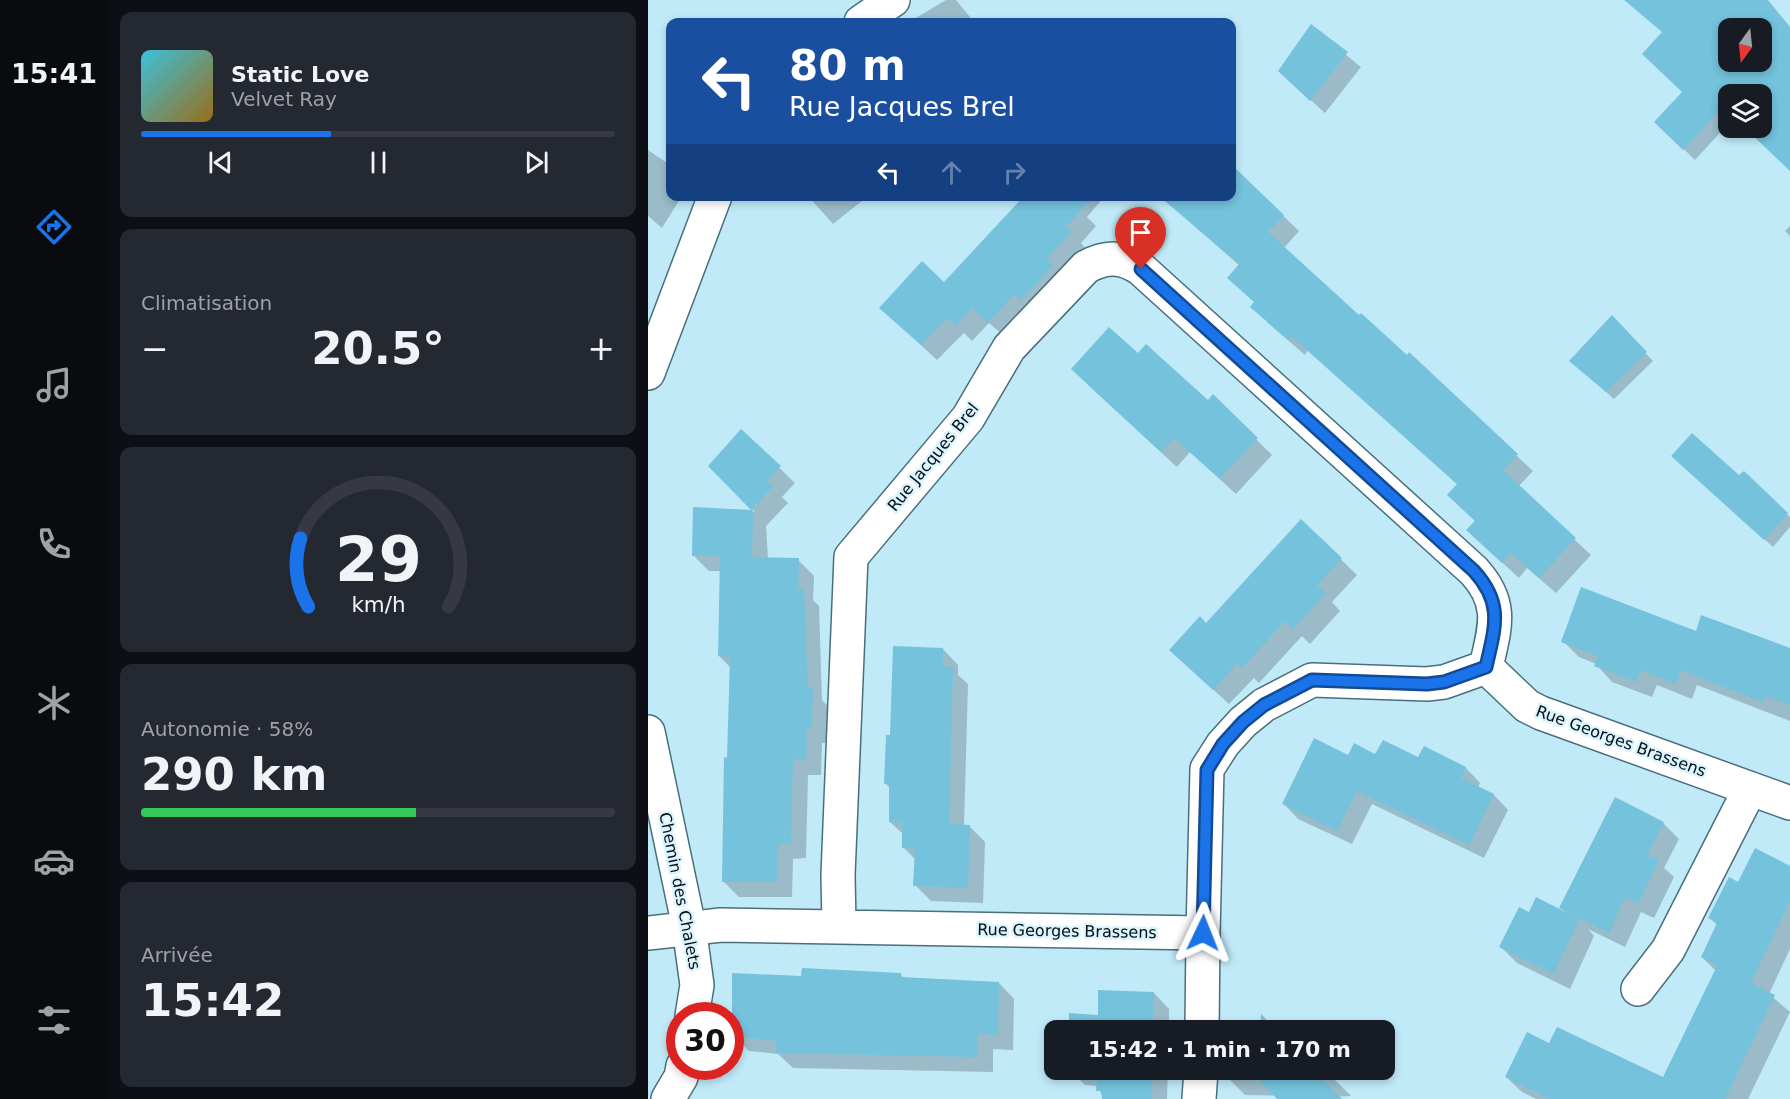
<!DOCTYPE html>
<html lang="fr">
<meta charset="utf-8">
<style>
:root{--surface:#171b24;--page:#242831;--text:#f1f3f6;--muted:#9ea1a6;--line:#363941;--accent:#1a73e8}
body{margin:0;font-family:"DejaVu Sans",sans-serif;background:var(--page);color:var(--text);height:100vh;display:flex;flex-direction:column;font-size:22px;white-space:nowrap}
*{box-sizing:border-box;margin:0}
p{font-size:20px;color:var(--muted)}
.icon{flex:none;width:33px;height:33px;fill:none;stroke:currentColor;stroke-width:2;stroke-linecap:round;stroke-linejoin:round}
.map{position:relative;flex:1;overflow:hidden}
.details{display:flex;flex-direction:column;gap:12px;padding:12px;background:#0d0f14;width:540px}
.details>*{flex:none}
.top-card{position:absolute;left:18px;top:18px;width:570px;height:183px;border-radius:12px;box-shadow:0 3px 9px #0003;background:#1a4fa0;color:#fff;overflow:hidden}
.needle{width:39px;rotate:195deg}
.controls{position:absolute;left:1070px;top:18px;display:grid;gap:12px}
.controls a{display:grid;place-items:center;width:54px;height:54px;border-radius:12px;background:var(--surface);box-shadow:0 3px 9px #0003;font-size:30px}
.speed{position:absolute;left:18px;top:1002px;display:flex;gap:12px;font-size:30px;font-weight:700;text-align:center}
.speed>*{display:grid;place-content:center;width:78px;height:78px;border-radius:50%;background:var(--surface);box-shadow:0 3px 9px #0003;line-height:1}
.speed .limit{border:9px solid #d22;background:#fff;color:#111}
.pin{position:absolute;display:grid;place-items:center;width:51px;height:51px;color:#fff;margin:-62px -26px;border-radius:50% 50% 50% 0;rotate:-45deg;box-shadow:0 0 6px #0007}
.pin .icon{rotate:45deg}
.me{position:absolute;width:66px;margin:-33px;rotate:2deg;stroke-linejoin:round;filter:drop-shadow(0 0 4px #0008)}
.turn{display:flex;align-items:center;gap:21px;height:126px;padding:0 24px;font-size:27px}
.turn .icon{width:78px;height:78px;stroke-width:2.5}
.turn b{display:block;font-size:42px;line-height:51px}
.lanes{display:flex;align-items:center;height:57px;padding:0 24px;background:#0003;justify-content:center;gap:30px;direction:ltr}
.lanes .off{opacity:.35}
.big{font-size:45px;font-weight:800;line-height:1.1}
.details .widget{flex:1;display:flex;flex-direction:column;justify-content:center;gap:9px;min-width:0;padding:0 21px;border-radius:12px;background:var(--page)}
.details .dial{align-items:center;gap:0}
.dial svg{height:156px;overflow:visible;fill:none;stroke:var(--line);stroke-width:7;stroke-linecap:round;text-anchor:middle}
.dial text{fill:var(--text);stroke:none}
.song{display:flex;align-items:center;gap:18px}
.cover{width:72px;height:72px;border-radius:9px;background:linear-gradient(135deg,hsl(190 70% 55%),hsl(40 70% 35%))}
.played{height:6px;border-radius:3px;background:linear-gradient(90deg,var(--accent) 40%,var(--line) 40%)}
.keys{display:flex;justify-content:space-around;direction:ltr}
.heat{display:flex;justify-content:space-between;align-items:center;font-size:33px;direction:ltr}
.charge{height:9px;border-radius:4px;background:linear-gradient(90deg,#34c759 58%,var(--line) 0)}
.trip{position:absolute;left:396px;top:1020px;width:351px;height:60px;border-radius:12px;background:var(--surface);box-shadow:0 3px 9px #0003;font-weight:800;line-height:60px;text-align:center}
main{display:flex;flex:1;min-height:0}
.dock{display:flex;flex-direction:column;width:108px;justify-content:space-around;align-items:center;background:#090b0e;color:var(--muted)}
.dock .icon{width:42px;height:42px}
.dock .selected{color:var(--accent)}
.dock b{font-size:27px;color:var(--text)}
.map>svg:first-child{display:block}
.shadow{fill:#0003;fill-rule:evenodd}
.building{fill:#74c2dc;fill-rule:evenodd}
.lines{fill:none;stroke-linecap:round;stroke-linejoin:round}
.minor-casing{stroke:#496f7c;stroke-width:36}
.minor{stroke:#fff;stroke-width:33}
.route-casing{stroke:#114b97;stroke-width:15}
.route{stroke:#1a73e8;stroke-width:10}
.labels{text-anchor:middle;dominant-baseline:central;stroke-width:5;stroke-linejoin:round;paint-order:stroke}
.street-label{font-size:16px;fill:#020f14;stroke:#dcf4fd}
</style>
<main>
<nav class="dock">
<b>15:41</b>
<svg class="icon selected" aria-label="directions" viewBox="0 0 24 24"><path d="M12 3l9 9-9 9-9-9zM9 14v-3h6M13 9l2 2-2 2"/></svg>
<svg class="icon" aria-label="music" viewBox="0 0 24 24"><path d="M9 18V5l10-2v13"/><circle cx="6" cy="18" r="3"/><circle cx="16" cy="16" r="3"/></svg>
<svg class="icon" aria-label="phone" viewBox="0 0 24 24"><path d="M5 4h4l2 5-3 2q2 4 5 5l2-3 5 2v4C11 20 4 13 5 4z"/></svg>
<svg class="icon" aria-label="climate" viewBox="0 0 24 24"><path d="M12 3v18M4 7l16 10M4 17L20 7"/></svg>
<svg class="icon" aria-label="car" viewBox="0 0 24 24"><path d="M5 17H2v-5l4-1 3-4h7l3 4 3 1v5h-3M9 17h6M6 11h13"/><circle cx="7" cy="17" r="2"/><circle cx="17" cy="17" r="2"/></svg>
<svg class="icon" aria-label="filters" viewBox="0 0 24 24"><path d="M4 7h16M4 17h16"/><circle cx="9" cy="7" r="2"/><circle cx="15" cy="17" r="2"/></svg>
</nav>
<section class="details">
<div class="widget">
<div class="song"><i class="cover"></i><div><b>Static Love</b><p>Velvet Ray</p></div></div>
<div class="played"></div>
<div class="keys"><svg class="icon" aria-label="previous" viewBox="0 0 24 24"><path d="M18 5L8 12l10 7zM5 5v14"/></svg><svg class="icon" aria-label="pause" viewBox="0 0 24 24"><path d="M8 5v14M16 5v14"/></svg><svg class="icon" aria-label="next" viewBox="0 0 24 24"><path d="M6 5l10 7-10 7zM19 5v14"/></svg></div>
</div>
<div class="widget"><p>Climatisation</p>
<div class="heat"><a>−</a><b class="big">20.5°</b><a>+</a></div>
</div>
<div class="widget dial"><svg viewBox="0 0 100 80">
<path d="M14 69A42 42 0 1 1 86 69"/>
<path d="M14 69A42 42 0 0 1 10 34" stroke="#1a73e8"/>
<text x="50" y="56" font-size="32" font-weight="700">29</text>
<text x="50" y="72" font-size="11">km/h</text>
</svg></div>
<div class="widget"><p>Autonomie · 58%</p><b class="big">290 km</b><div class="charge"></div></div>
<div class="widget"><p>Arrivée</p><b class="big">15:42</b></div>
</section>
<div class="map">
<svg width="1142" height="1099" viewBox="0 0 1142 1099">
<rect width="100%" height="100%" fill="#c1eaf9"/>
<path class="shadow" d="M 298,0 L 308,0 L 326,22 L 261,22 Z
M 1006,0 L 1120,0 L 1142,27 L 1142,169 L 1098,128 L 1113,128 L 1113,94 L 1080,94 L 1080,124 L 1047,160 L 1008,122 L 1036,92 ZM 1080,28 L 1113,28 L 1113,62 L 1080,62 Z
M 663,27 L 713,67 L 677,113 L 646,85 Z
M 0,150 L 22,165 L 22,196 L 34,196 L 14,228 L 0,216 Z
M 584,167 L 651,231 L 636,248 L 712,318 L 759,357 L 761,355 L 885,471 L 870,487 L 943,555 L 908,593 L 879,568 L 871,578 L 836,546 L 828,521 L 810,485 L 660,350 L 657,355 L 620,323 L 608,303 L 592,266 L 528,210 L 584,196 Z
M 160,196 L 220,196 L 185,224 Z
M 378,196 L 457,196 L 439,217 L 448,226 L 433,243 L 438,249 L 357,337 L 341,323 L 324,341 L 316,333 L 289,360 L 249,323 L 297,284 Z
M 1142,226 L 1142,236 L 1137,231 Z
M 964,318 L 1005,361 L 966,399 L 931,368 Z
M 490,355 L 560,402 L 565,397 L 624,455 L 588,494 L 542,452 L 529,467 L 440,385 Z
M 93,431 L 147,483 L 134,497 L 140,503 L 118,526 L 120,559 L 150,560 L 166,576 L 165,600 L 171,606 L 174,700 L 180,706 L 179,743 L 174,743 L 173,775 L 160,775 L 158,858 L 145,859 L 144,897 L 91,897 L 75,881 L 83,668 L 71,656 L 73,571 L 61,571 L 45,555 L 46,509 L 107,512 L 62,466 Z
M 1033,463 L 1091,477 L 1096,473 L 1142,517 L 1142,527 L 1125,547 Z
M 653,521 L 709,575 L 684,602 L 692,611 L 662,644 L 654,636 L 611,683 L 606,678 L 581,704 L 538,665 L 558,625 Z
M 1049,633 L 1142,649 L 1142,721 L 1049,685 L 1044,699 L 1009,685 L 1004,697 L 964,682 L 948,664 L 931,657 L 915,641 Z
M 295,649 L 310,665 L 310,675 L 320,684 L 316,826 L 321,826 L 337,842 L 335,903 L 283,901 L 267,885 L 268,860 L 256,848 L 256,835 L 242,822 L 243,789 L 237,783 L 244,736 Z
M 776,748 L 818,768 L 832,783 L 830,788 L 846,795 L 860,810 L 836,858 L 724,804 L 704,844 L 650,819 L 636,804 L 701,757 L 771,759 Z
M 1015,823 L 1031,839 L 1016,868 L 1026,877 L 1006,918 L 993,912 L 977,947 L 940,929 L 946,936 L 922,989 L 869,963 L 853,947 L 881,914 L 918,913 L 913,908 Z
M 1142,868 L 1142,949 L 1121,994 L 1142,1012 L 1100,1099 L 888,1099 L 874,1092 L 858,1077 L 902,1045 L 1016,1079 L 1068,971 L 1054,957 L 1070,926 L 1062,918 L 1091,884 Z
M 252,974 L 257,979 L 351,983 L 366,999 L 365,1050 L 345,1049 L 345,1072 L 145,1068 L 130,1054 L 101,1051 L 86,1036 L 155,978 Z
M 506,993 L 521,1009 L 521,1030 L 422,1030 L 422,1015 L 451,1016 Z
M 421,1070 L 520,1070 L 519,1099 L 455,1099 L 450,1086 L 437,1085 Z
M 581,1070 L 677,1070 L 703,1096 L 645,1099 L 649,1096 L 597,1095 L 581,1079 Z"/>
<path class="building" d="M 976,0 L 1119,0 L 1142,27 L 1142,171 L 1097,128 L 1113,128 L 1113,94 L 1080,94 L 1080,112 L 1075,107 L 1035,150 L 1006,122 L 1034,92 L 994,54 L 1014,32 ZM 1080,28 L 1113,28 L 1113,62 L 1080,62 Z
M 663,24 L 700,52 L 662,101 L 630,71 Z
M 584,165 L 636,215 L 620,232 L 711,315 L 713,313 L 759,355 L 761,352 L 870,454 L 855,470 L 928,538 L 891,578 L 863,553 L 854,563 L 818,530 L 827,521 L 799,495 L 809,484 L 643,336 L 640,340 L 602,307 L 606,302 L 579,278 L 591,264 L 511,196 L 584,196 Z
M 376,196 L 445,196 L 418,227 L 424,232 L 398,259 L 405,265 L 373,300 L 366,294 L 340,323 L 324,308 L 308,326 L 299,318 L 273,345 L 231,308 L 274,261 L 296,282 Z
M 964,315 L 999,352 L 958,392 L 921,361 Z
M 461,327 L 490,353 L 498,344 L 560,400 L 565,394 L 610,438 L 572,479 L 526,438 L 513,452 L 423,369 Z
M 93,429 L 133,466 L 119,481 L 125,486 L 103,510 L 60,466 Z
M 1044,433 L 1091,475 L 1096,471 L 1140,513 L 1116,540 L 1023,456 Z
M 45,507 L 105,510 L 104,557 L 151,558 L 150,588 L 156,589 L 160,689 L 165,688 L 164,728 L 159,728 L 158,760 L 145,759 L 143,843 L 130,844 L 129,882 L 74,882 L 76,757 L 79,758 L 82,657 L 70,656 L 72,556 L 44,556 Z
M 653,519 L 694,558 L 669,585 L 678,594 L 645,629 L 637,621 L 594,668 L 589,663 L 565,690 L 521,650 L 552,616 L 558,623 Z
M 933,587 L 1048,631 L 1053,615 L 1142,648 L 1142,705 L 1117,696 L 1115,702 L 1033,670 L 1028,684 L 993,670 L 988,682 L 946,666 L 950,656 L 913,642 Z
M 245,646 L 295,648 L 295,667 L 305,667 L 301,824 L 322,825 L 320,888 L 265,886 L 267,849 L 254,848 L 254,823 L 241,822 L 241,784 L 236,784 L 238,735 L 242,735 Z
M 666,738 L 700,755 L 706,743 L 727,754 L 735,740 L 770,757 L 776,746 L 818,767 L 813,778 L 846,794 L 821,845 L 709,791 L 689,831 L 634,804 Z
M 967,797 L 1016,822 L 999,855 L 1011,860 L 990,904 L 977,897 L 961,933 L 911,908 Z
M 1107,848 L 1142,866 L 1142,901 L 1103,983 L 1127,995 L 1077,1099 L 902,1099 L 857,1077 L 879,1032 L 901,1043 L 909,1027 L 1015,1077 L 1069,966 L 1053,957 L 1069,923 L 1060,918 L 1081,877 L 1090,882 Z
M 888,897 L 931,919 L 906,974 L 851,947 L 871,907 L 881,912 Z
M 154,968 L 253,973 L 253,977 L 351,982 L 350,1035 L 330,1034 L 330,1057 L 128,1053 L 129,1041 L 84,1036 L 84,973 L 153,976 Z
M 450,990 L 506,992 L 505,1030 L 421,1030 L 421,1013 L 450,1015 Z
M 613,1014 L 629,1030 L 612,1030 Z
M 420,1070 L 505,1070 L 504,1099 L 454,1099 L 454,1091 L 448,1091 L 449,1071 Z
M 610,1070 L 666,1070 L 694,1099 L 629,1099 L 610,1079 Z"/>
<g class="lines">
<defs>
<path id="minor" d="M 213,22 L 245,0
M 0,373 L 67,196
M 0,732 L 41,927 L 49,985 L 44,1016
M 191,926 L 190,875 L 203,557 L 320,418 L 361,348 L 438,267 C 458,256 474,256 493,269 L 826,571 C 856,604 847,627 838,667
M 0,933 L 73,925 L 555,933 L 559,769 L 575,744 L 595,722 L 616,705 L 664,680 L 779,684 L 796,682 L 838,667 L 879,706 L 893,713 L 1142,803
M 990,989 L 1020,950 L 1102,789
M 554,1030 L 555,933
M 20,1099 L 33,1077 L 35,1066
M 551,1099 L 553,1070"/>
</defs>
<use href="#minor" class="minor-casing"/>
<use href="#minor" class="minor"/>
</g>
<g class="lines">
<defs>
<path id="route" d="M 493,269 L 826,571 C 856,604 847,627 838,667 L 796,682 L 779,684 L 664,680 L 616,705 L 595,722 L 575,744 L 559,770 L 555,933"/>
</defs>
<use href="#route" class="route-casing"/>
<use href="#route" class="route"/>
</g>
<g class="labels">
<g class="street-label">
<text transform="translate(285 457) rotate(-51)">Rue Jacques Brel</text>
<text transform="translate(973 741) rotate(20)">Rue Georges Brassens</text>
<text transform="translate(32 891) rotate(79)">Chemin des Chalets</text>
<text transform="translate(419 931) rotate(1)">Rue Georges Brassens</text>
</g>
</g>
</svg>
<div class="controls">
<a><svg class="needle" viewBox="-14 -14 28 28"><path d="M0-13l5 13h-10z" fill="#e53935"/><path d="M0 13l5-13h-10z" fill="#9ea1a6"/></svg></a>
<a><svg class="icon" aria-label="layers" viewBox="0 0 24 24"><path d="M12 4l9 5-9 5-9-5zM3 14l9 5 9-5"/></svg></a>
</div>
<div class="speed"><div class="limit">30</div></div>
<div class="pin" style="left:493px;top:269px;background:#d93025"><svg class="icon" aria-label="arrive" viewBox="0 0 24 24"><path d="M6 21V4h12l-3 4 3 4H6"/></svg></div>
<svg class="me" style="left:555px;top:933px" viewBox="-20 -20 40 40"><path d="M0-17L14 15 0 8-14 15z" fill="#1a73e8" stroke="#fff" stroke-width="4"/></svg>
<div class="trip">15:42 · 1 min · 170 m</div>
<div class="top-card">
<div class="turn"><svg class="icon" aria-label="left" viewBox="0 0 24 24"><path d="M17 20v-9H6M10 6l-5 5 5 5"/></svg><div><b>80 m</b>Rue Jacques Brel</div></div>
<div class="lanes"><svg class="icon" aria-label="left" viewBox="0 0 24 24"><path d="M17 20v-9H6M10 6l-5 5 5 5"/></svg><svg class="icon off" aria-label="ahead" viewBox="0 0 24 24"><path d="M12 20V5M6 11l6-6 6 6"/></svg><svg class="icon off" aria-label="right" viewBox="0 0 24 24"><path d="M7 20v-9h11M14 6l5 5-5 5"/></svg></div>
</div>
</div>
</main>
